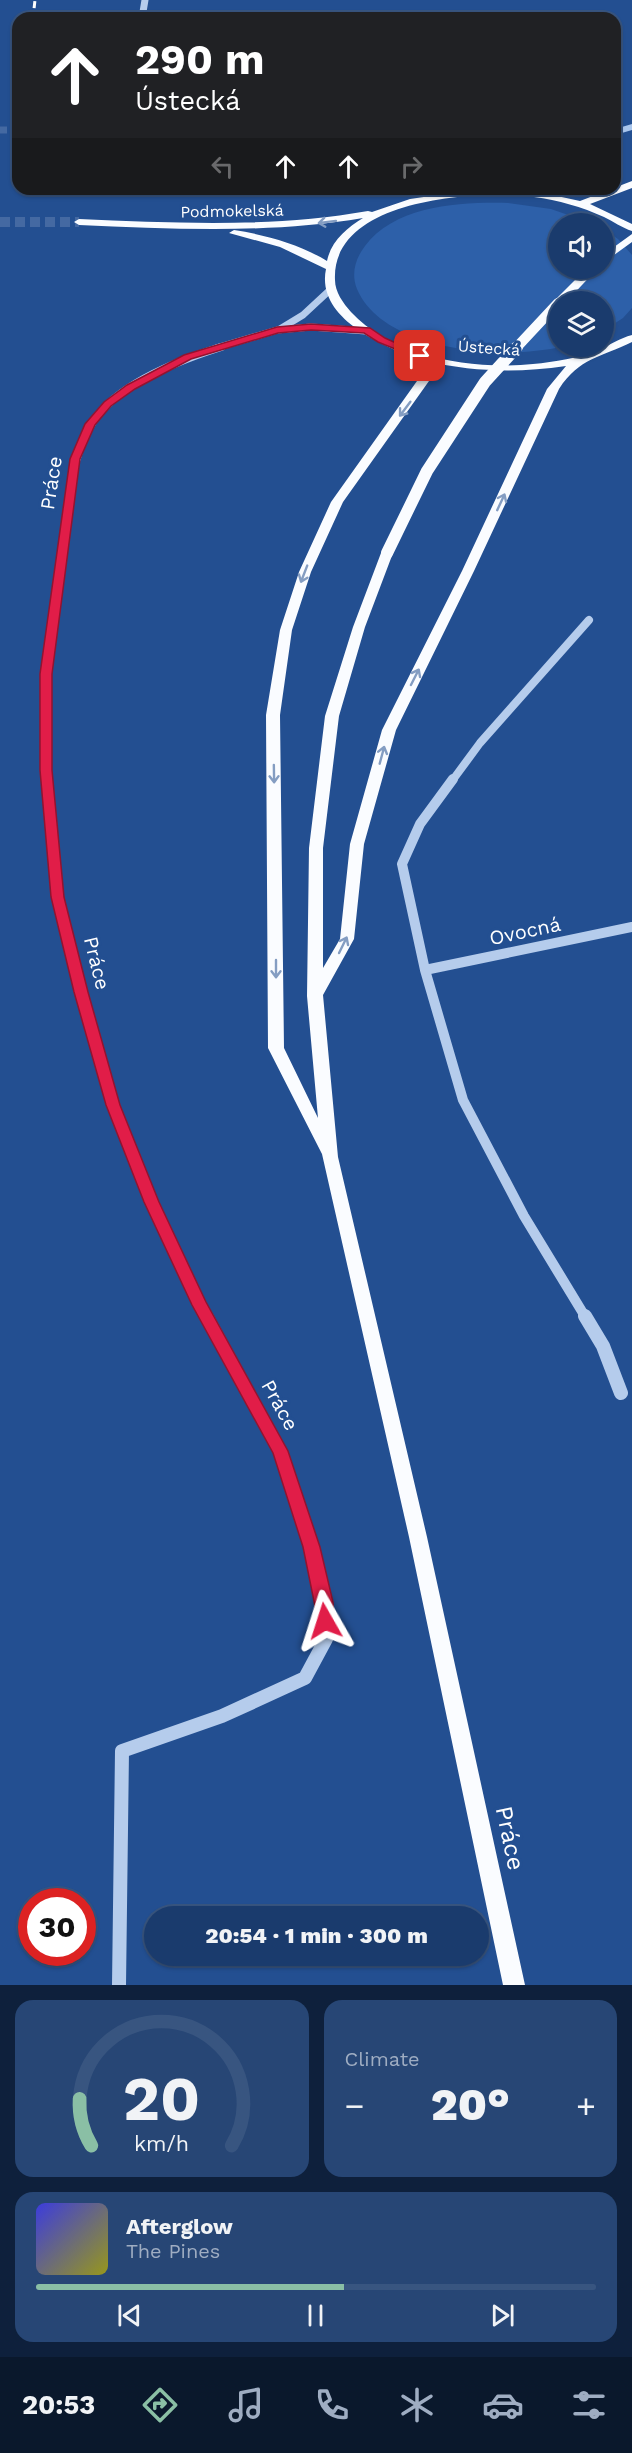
<!DOCTYPE html>
<meta charset="utf-8">
<style>
:root{--surface:#1a3b6d;--page:#274675;--text:#f1f3f6;--muted:#9fadc2;--line:#385580;--accent:#8abfa5}
body{margin:0;font-family:"Work Sans",sans-serif;background:var(--page);color:var(--text);height:100vh;display:flex;flex-direction:column;font-size:22px;white-space:nowrap}
*{box-sizing:border-box;margin:0}
p{font-size:20px;color:var(--muted)}
.icon{flex:none;width:33px;height:33px;fill:none;stroke:currentColor;stroke-width:2;stroke-linecap:round;stroke-linejoin:round}
.map{position:relative;height:1985px;overflow:hidden}
.panel{display:flex;flex-direction:column;gap:15px;padding:15px;background:#0e203c;flex:1}
.panel>*{flex:none}
.hud{position:absolute;left:12px;top:12px;width:609px;height:183px;border-radius:18px;box-shadow:0 2px 4px #0004,0 0 0 2px var(--line);background:#202124;color:#fff;overflow:hidden}
.fabs{position:absolute;left:548px;top:213px;display:grid;gap:12px}
.fabs a{display:grid;place-items:center;width:66px;height:66px;border-radius:50%;background:var(--surface);box-shadow:0 2px 4px #0004,0 0 0 2px var(--line);font-size:30px}
.speed{position:absolute;left:18px;top:1888px;display:flex;gap:12px;font-size:30px;font-weight:700;text-align:center}
.speed>*{display:grid;place-content:center;width:78px;height:78px;border-radius:50%;background:var(--surface);box-shadow:0 2px 4px #0004,0 0 0 2px var(--line);line-height:1}
.speed .limit{border:9px solid #d22;background:#fff;color:#111}
.pin{position:absolute;display:grid;place-items:center;width:51px;height:51px;color:#fff;margin:-26px;border-radius:12px;box-shadow:0 3px 9px #0006}
.me{position:absolute;width:66px;margin:-33px;rotate:354deg;stroke-linejoin:round;filter:drop-shadow(0 0 4px #0008)}
.turn{display:flex;align-items:center;gap:21px;height:126px;padding:0 24px;font-size:27px}
.turn .icon{width:78px;height:78px;stroke-width:2.5}
.turn b{display:block;font-size:42px;line-height:51px}
.lanes{display:flex;align-items:center;height:57px;padding:0 24px;background:#0003;justify-content:center;gap:30px;direction:ltr}
.lanes .off{opacity:.35}
.big{font-size:45px;font-weight:800;line-height:1.1}
.panel .widget{flex:1;display:flex;flex-direction:column;justify-content:center;gap:9px;min-width:0;padding:0 21px;border-radius:18px;background:var(--page)}
.panel .dial{align-items:center;gap:0}
.dial svg{height:156px;overflow:visible;fill:none;stroke:var(--line);stroke-width:7;stroke-linecap:round;text-anchor:middle}
.dial text{fill:var(--text);stroke:none}
.song{display:flex;align-items:center;gap:18px}
.cover{width:72px;height:72px;border-radius:9px;background:linear-gradient(135deg,hsl(240 70% 55%),hsl(60 70% 35%))}
.played{height:6px;border-radius:3px;background:linear-gradient(90deg,var(--accent) 55%,var(--line) 55%)}
.keys{display:flex;justify-content:space-around;direction:ltr}
.heat{display:flex;justify-content:space-between;align-items:center;font-size:33px;direction:ltr}
.panel .tiles{flex:1;display:grid;gap:15px;grid-template-columns:1fr 1fr}
.widget:last-child{grid-column:span 2}
.trip{position:absolute;left:144px;top:1906px;width:345px;height:60px;border-radius:30px;background:var(--surface);box-shadow:0 2px 4px #0004,0 0 0 2px var(--line);font-weight:800;line-height:60px;text-align:center}
.tab-bar{display:flex;height:96px;justify-content:space-around;align-items:center;background:#0a182c;color:var(--muted)}
.tab-bar .icon{width:42px;height:42px}
.tab-bar .active{color:var(--accent)}
.tab-bar b{font-size:27px;color:var(--text)}
.map>svg:first-child{display:block}
.green{fill:#2d60a9}
.lines{fill:none;stroke-linecap:round;stroke-linejoin:round}
.stream{fill:#a9c6ed;fill-rule:evenodd}
.minor-tunnel{stroke:#4469a2;stroke-width:7;stroke-dasharray:7 4;stroke-linecap:butt}
.major-tunnel{stroke:#4469a2;stroke-width:10;stroke-dasharray:10 5;stroke-linecap:butt}
.minor-far3{stroke:#b5ccec;stroke-width:7}
.minor-far2{stroke:#b5ccec;stroke-width:8}
.minor-far1{stroke:#b5ccec;stroke-width:10}
.minor{stroke:#b5ccec;stroke-width:14}
.major{fill:#fafcff;fill-rule:evenodd}
.rail{stroke:#fff;stroke-width:3;stroke-dasharray:7 3;stroke-linecap:butt}
.major-bridge-far1{stroke:#fafcff;stroke-width:10}
.major-bridge{stroke:#fafcff;stroke-width:12}
.oneway{stroke:#849dc2}
.route{fill:#e11d48;stroke:#92132f;stroke-width:1.5}
.labels{text-anchor:middle;dominant-baseline:central;stroke-width:6;stroke-linejoin:round;paint-order:stroke}
.far-street-label{font-size:16px;fill:#fff;stroke:#234f91}
.street-label{font-size:20px;fill:#fff;stroke:#234f91}
.near-street-label{font-size:24px;fill:#fff;stroke:#234f91}
</style>
<div class="map">
<svg width="632" height="1985" viewBox="0 0 632 1985">
<rect width="100%" height="100%" fill="#234f91"/>
<path class="green" d="M 508,203 L 551,209 L 591,223 L 558,224 L 558,268 L 603,268 L 603,229 L 618,239 L 632,255 L 632,308 L 623,318 L 603,331 L 603,302 L 558,302 L 558,346 L 560,347 C 504,360 384,352 357,289 C 351,274 355,259 365,246 C 396,205 461,202 508,203 Z"/>
<g class="lines">
<path class="stream" d="M 632,124 L 632,130 L 615,135 L 615,129 Z"/>
<path class="minor-tunnel" d="M 0,130 L 18,130"/>
<path class="major-tunnel" d="M 0,222 L 79,222"/>
<path class="minor-far3" d="M 142,18 L 145,0
M 548,18 L 555,16 L 555,18
M 280,329 L 303,315 L 331,289
M 216,348 L 277,330 L 311,327 L 366,331"/>
<path class="minor-far2" d="M 47,781 C 40,703 53,626 63,549 C 68,507 69,462 91,425 C 114,385 180,360 221,347
M 452,781 L 480,743 L 589,620"/>
<path class="minor-far1" d="M 47,779 L 58,897 L 81,992 L 113,1105 L 152,1202 L 207,1318
M 453,779 L 420,824 L 402,864 L 425,970 L 463,1100 L 524,1216 L 586,1318
M 425,970 L 632,927"/>
<path class="minor" d="M 585,1316 L 603,1346 L 621,1393
M 119,1985 L 122,1751 L 222,1716 L 305,1678 L 326,1639 L 324,1603 L 311,1547 L 280,1451 L 206,1316"/>
<path class="major" d="M 632,181 L 632,188 L 590,204 L 632,224 L 632,231 C 622,228 613,221 604,217 C 582,207 558,200 534,197 C 478,190 331,198 335,280 C 335,292 343,303 351,312 C 394,358 472,370 533,364 C 555,362 578,358 599,350 C 610,345 620,338 632,335 L 632,342 C 600,358 580,357 559,389 L 474,571 L 396,730 L 364,844 L 354,939 L 323,995 L 338,1157 L 427,1537 L 525,1985 L 503,1985 L 409,1537 L 322,1154 L 268,1048 L 266,715 L 280,630 L 299,572 L 331,502 L 417,381 L 415,358 C 379,344 316,317 326,269 L 280,247 L 229,233 L 234,230 C 266,235 299,244 327,261 C 331,241 347,228 363,218 C 269,234 174,229 79,225 L 74,222 L 79,219 C 176,223 272,228 368,211 L 372,212 L 410,199 L 479,189 L 534,191 L 580,201 ZM 426,361 C 474,372 517,373 566,366 L 547,389 L 462,571 L 382,730 L 350,844 L 340,939 L 323,968 L 323,848 L 339,716 L 365,627 L 393,553 L 391,550 L 383,550 L 381,553 L 353,627 L 325,716 L 309,848 L 307,996 L 318,1118 L 284,1048 L 280,715 L 292,630 L 311,572 L 343,502 L 429,381 Z
M 632,234 L 632,242 L 603,263 L 603,255 Z
M 587,268 L 598,268 L 566,302 L 558,302 L 558,305 L 555,304 L 555,300 Z"/>
<path class="rail" d="M 33,18 L 35,0
M 16,121 L 18,107"/>
<path class="major-bridge-far1" d="M 516,348 L 558,303"/>
<path class="major-bridge" d="M 387,553 L 427,471 L 485,382 L 517,347"/>
</g>
<defs><path id="oneway-shaft" d="M-6 0H5M1.5-3L5.5 0L1.5 3" fill="none" stroke-width="1.6" stroke-linecap="round" stroke-linejoin="round" transform="scale(1.5)"/></defs>
<g class="oneway">
<use href="#oneway-shaft" transform="translate(327 222) rotate(173)"/>
<use href="#oneway-shaft" transform="translate(405 409) rotate(127)"/>
<use href="#oneway-shaft" transform="translate(501 502) rotate(-65)"/>
<use href="#oneway-shaft" transform="translate(304 574) rotate(111)"/>
<use href="#oneway-shaft" transform="translate(415 677) rotate(-63)"/>
<use href="#oneway-shaft" transform="translate(382 755) rotate(-75)"/>
<use href="#oneway-shaft" transform="translate(274 774) rotate(89)"/>
<use href="#oneway-shaft" transform="translate(343 945) rotate(-64)"/>
<use href="#oneway-shaft" transform="translate(276 969) rotate(90)"/>
</g>
<path class="route" d="M 311,324 L 370,328 L 385,338 L 425,356 L 417,358 L 378,342 L 364,333 L 311,330 L 278,333 L 191,359 L 135,389 L 111,406 L 95,425 L 80,459 L 52,674 L 52,770 L 64,897 L 88,992 L 120,1105 L 159,1202 L 206,1302 L 288,1451 L 320,1547 L 333,1602 L 334,1621 L 331,1626 L 325,1629 L 319,1626 L 303,1547 L 273,1453 L 192,1305 L 144,1202 L 106,1105 L 74,992 L 51,897 L 40,770 L 40,674 L 70,459 L 85,424 L 104,402 L 127,385 L 184,355 L 277,327 Z"/>
<g class="labels">
<g class="far-street-label">
<text transform="translate(232 211) rotate(-1)">Podmokelská</text>
<text transform="translate(489 348) rotate(4)">Ústecká</text>
</g>
<g class="street-label">
<text transform="translate(51 483) rotate(-81)">Práce</text>
<text transform="translate(525 931) rotate(-12)">Ovocná</text>
<text transform="translate(97 963) rotate(76)">Práce</text>
<text transform="translate(280 1405) rotate(61)">Práce</text>
</g>
<g class="near-street-label">
<text transform="translate(510 1838) rotate(78)">Práce</text>
</g>
</g>
</svg>
<div class="fabs">
<a><svg class="icon" aria-label="sound" viewBox="0 0 24 24"><path d="M4 9h4l5-4v14l-5-4H4zM17 9q2 3 0 6"/></svg></a>
<a><svg class="icon" aria-label="layers" viewBox="0 0 24 24"><path d="M12 4l9 5-9 5-9-5zM3 14l9 5 9-5"/></svg></a>
</div>
<div class="speed"><div class="limit">30</div></div>
<div class="pin" style="left:420px;top:356px;background:#d93025"><svg class="icon" aria-label="arrive" viewBox="0 0 24 24"><path d="M6 21V4h12l-3 4 3 4H6"/></svg></div>
<svg class="me" style="left:325px;top:1621px" viewBox="-20 -20 40 40"><path d="M0-17L14 15 0 8-14 15z" fill="#e11d48" stroke="#fff" stroke-width="4"/></svg>
<div class="trip">20:54 · 1 min · 300 m</div>
<div class="hud">
<div class="turn"><svg class="icon" aria-label="ahead" viewBox="0 0 24 24"><path d="M12 20V5M6 11l6-6 6 6"/></svg><div><b>290 m</b>Ústecká</div></div>
<div class="lanes"><svg class="icon off" aria-label="left" viewBox="0 0 24 24"><path d="M17 20v-9H6M10 6l-5 5 5 5"/></svg><svg class="icon" aria-label="ahead" viewBox="0 0 24 24"><path d="M12 20V5M6 11l6-6 6 6"/></svg><svg class="icon" aria-label="ahead" viewBox="0 0 24 24"><path d="M12 20V5M6 11l6-6 6 6"/></svg><svg class="icon off" aria-label="right" viewBox="0 0 24 24"><path d="M7 20v-9h11M14 6l5 5-5 5"/></svg></div>
</div>
</div>
<section class="panel">
<div class="tiles">
<div class="widget dial"><svg viewBox="0 0 100 80">
<path d="M14 69A42 42 0 1 1 86 69"/>
<path d="M14 69A42 42 0 0 1 8 45" stroke="#8abfa5"/>
<text x="50" y="56" font-size="32" font-weight="700">20</text>
<text x="50" y="72" font-size="11">km/h</text>
</svg></div>
<div class="widget"><p>Climate</p>
<div class="heat"><a>−</a><b class="big">20°</b><a>+</a></div>
</div>
<div class="widget">
<div class="song"><i class="cover"></i><div><b>Afterglow</b><p>The Pines</p></div></div>
<div class="played"></div>
<div class="keys"><svg class="icon" aria-label="previous" viewBox="0 0 24 24"><path d="M18 5L8 12l10 7zM5 5v14"/></svg><svg class="icon" aria-label="pause" viewBox="0 0 24 24"><path d="M8 5v14M16 5v14"/></svg><svg class="icon" aria-label="next" viewBox="0 0 24 24"><path d="M6 5l10 7-10 7zM19 5v14"/></svg></div>
</div>
</div>
</section>
<nav class="tab-bar">
<b>20:53</b>
<svg class="icon active" aria-label="directions" viewBox="0 0 24 24"><path d="M12 3l9 9-9 9-9-9zM9 14v-3h6M13 9l2 2-2 2"/></svg>
<svg class="icon" aria-label="music" viewBox="0 0 24 24"><path d="M9 18V5l10-2v13"/><circle cx="6" cy="18" r="3"/><circle cx="16" cy="16" r="3"/></svg>
<svg class="icon" aria-label="phone" viewBox="0 0 24 24"><path d="M5 4h4l2 5-3 2q2 4 5 5l2-3 5 2v4C11 20 4 13 5 4z"/></svg>
<svg class="icon" aria-label="climate" viewBox="0 0 24 24"><path d="M12 3v18M4 7l16 10M4 17L20 7"/></svg>
<svg class="icon" aria-label="car" viewBox="0 0 24 24"><path d="M5 17H2v-5l4-1 3-4h7l3 4 3 1v5h-3M9 17h6M6 11h13"/><circle cx="7" cy="17" r="2"/><circle cx="17" cy="17" r="2"/></svg>
<svg class="icon" aria-label="filters" viewBox="0 0 24 24"><path d="M4 7h16M4 17h16"/><circle cx="9" cy="7" r="2"/><circle cx="15" cy="17" r="2"/></svg>
</nav>
